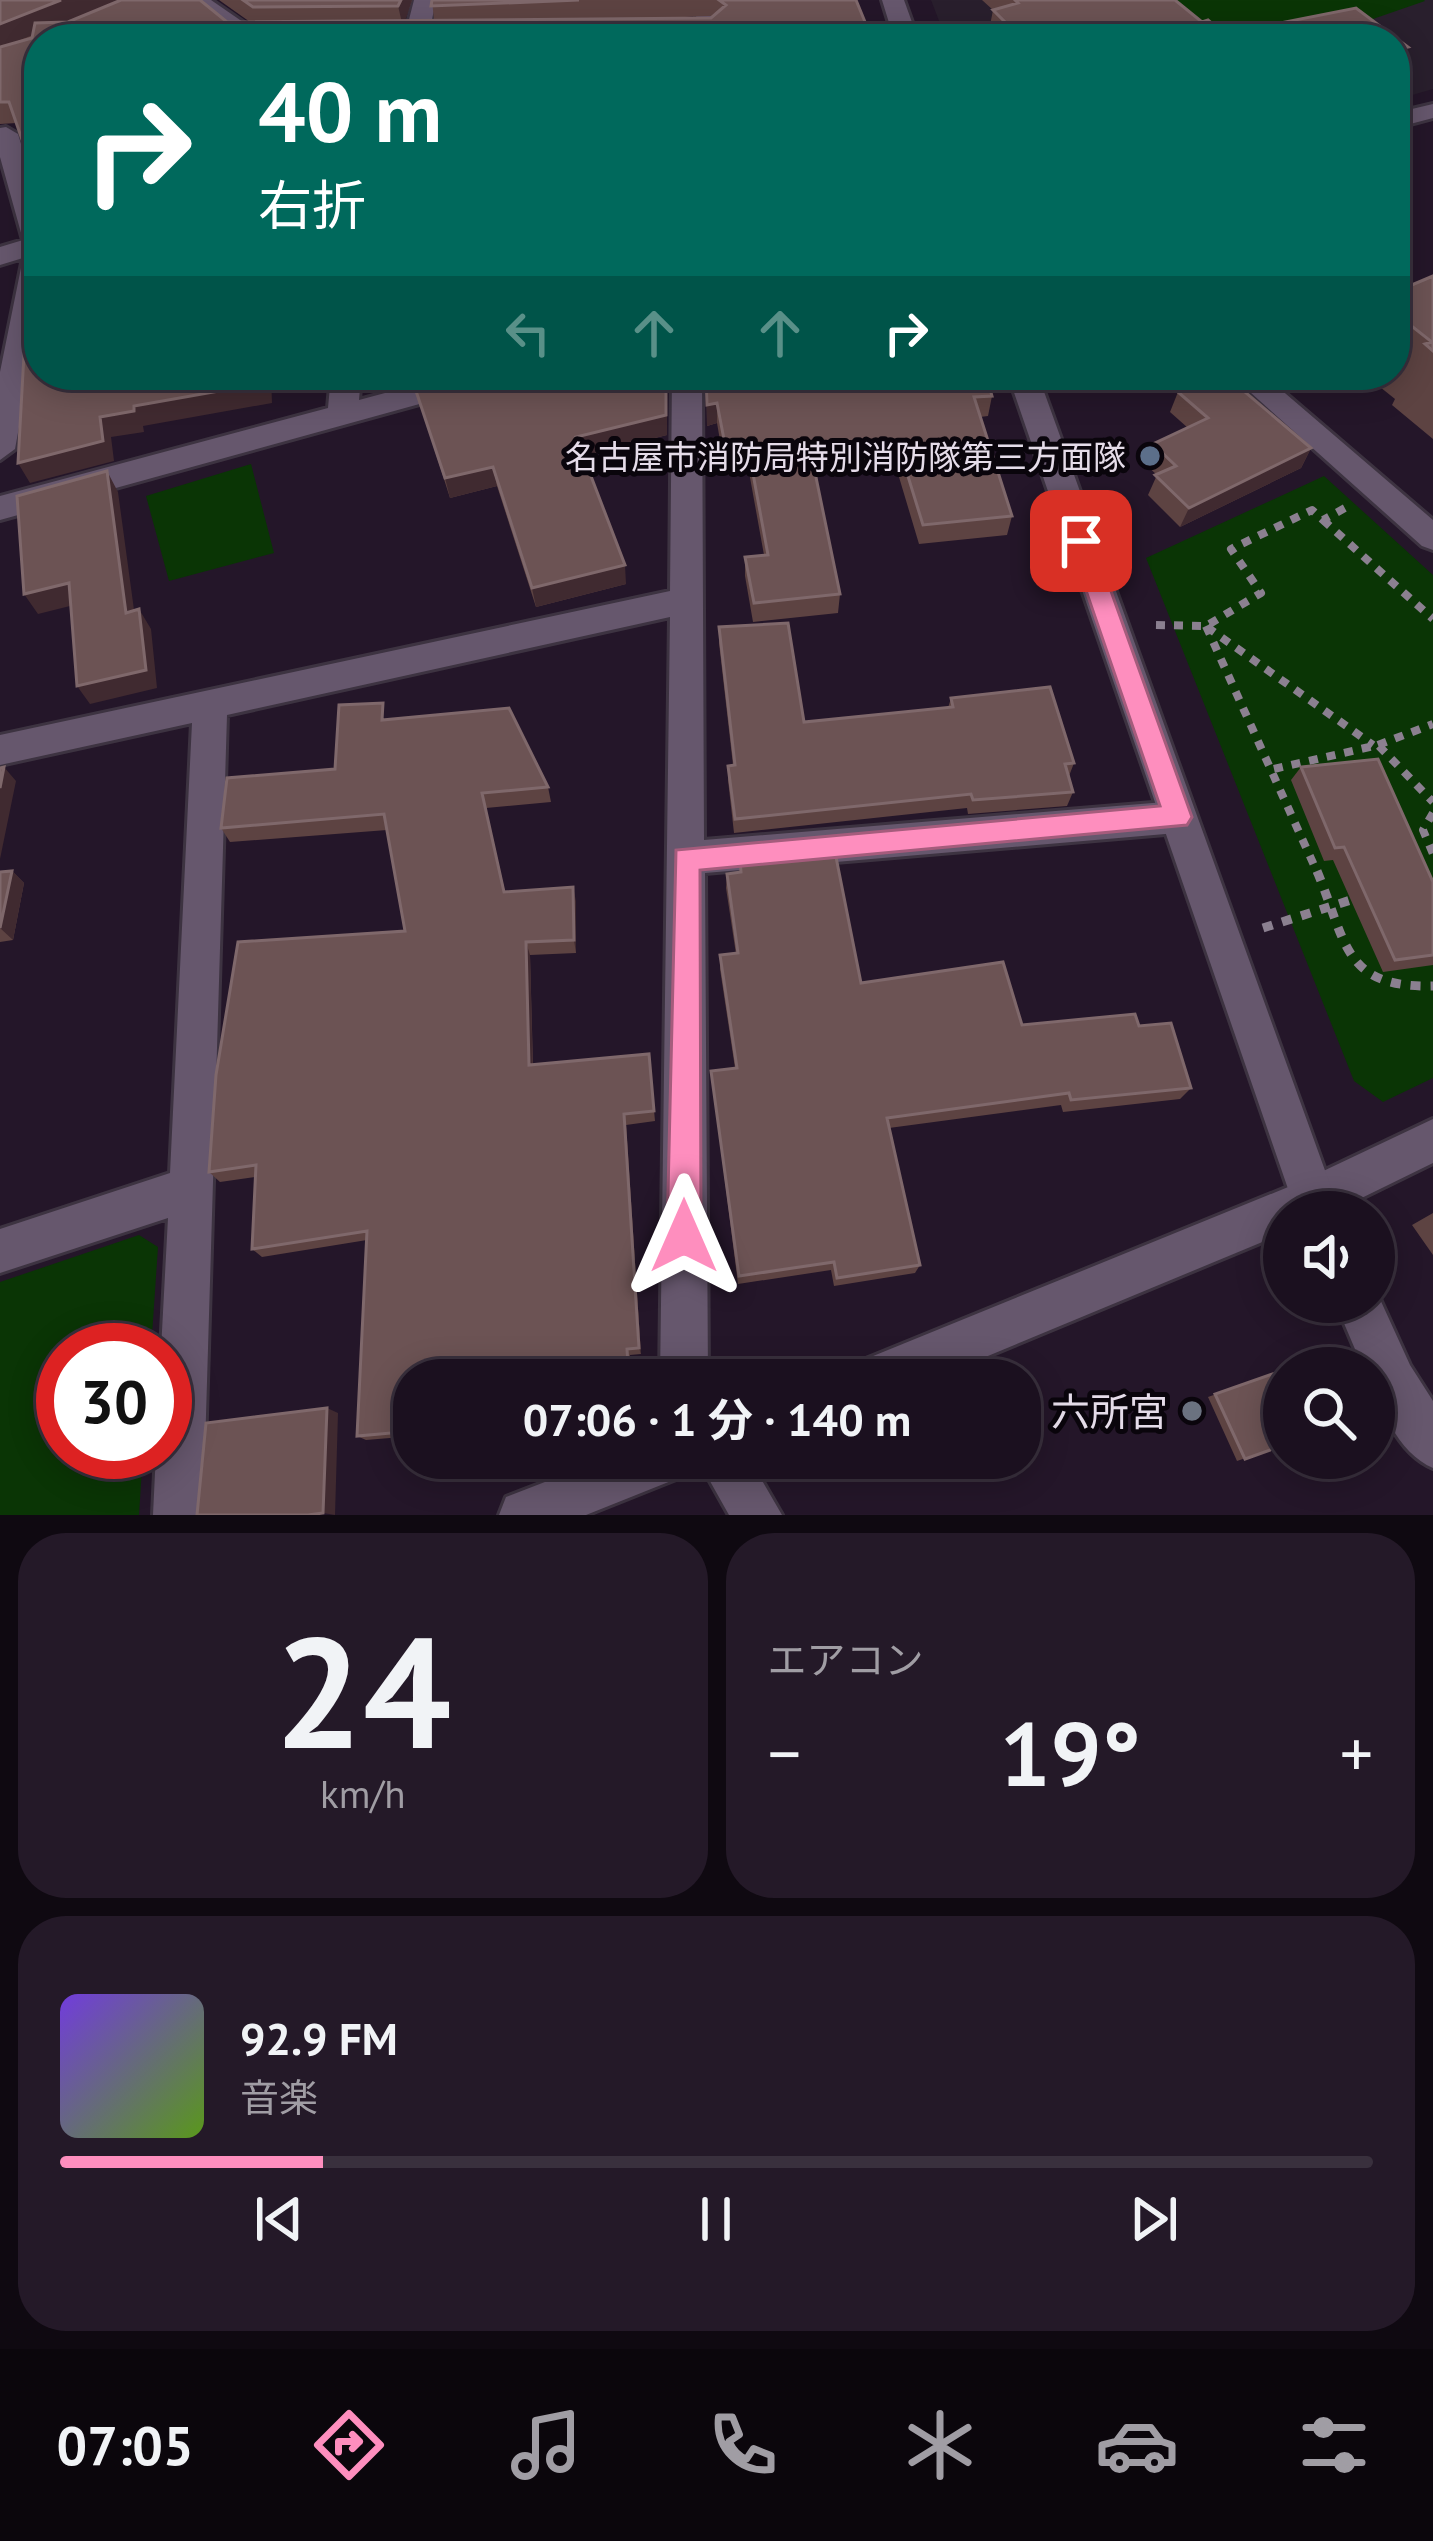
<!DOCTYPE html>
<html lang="ja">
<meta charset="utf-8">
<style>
:root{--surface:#1b101f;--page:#241928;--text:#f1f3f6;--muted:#a09da4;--line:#39303d;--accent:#fe8ebe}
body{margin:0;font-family:"PT Sans","Noto Sans JP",sans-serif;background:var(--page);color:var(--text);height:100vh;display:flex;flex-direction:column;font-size:45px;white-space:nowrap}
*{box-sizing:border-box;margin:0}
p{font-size:39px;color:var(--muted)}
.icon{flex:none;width:66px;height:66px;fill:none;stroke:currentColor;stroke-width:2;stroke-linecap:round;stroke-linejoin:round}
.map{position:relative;height:1515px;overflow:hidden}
.drawer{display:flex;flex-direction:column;gap:18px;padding:18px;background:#0f0911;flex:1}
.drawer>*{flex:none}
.top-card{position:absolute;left:24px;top:24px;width:1386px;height:366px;border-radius:48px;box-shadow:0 6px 30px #0003,0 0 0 3px var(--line);background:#00695c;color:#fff;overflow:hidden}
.tools{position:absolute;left:1263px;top:1191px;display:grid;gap:24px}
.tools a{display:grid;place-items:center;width:132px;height:132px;border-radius:50%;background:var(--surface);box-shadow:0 6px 30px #0003,0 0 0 3px var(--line);font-size:60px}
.speed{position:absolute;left:36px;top:1323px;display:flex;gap:24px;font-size:60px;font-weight:700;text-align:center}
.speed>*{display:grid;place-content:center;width:156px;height:156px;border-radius:50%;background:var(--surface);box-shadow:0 6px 30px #0003,0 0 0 3px var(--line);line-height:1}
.speed .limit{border:18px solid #d22;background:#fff;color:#111}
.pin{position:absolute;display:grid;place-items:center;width:102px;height:102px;color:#fff;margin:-51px;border-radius:24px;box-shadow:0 6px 18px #0006}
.me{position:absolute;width:132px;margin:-66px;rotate:0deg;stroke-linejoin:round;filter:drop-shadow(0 0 9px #0008)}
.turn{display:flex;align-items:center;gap:42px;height:252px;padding:0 36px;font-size:54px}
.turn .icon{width:156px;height:156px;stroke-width:2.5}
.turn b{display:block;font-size:84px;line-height:102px}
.lanes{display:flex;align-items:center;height:114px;padding:0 36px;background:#0003;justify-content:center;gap:60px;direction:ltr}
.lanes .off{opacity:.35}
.big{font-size:90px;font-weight:700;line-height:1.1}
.drawer .card{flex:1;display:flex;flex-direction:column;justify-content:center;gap:18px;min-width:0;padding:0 42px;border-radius:48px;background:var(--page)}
.drawer .dial{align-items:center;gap:0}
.dial b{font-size:156px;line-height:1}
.song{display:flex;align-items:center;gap:36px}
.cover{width:144px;height:144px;border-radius:18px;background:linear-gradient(135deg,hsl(260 70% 55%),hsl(90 70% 35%))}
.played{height:12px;border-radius:6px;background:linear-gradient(90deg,var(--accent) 20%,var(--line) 20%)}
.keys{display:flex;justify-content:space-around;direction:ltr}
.heat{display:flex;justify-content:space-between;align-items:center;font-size:66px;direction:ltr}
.drawer .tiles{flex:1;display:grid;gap:18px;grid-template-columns:1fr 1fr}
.card:last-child{grid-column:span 2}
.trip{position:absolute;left:393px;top:1359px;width:648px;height:120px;border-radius:48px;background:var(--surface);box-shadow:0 6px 30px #0003,0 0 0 3px var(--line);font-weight:700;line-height:120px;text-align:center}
.tabs{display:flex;height:192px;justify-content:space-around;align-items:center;background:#0b060c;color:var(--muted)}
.tabs .icon{width:84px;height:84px}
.tabs .on{color:var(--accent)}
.tabs b{font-size:54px;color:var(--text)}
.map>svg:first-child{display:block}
.education{fill:#291f2d}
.green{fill:#0a3505}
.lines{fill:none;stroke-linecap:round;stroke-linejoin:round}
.lane-casing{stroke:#3d3341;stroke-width:6}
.street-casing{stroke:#3d3341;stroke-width:6}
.secondary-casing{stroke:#3d3341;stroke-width:6}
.path-far1{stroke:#8b8090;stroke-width:8;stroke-dasharray:9 9;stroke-linecap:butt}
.path{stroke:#8b8090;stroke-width:9;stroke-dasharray:10 10;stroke-linecap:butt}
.lane{fill:#66576d;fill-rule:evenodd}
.street{fill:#66576d;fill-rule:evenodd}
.secondary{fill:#66576d;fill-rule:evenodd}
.wall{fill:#5d4342;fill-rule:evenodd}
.shaded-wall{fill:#402a30}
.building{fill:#6c5354;stroke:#7f686b;stroke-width:3}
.route{fill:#fe8ebe;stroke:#a55c7c;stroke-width:3}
.service-dot{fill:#5c6f8a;stroke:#0a050c;stroke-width:4.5}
.worship-dot{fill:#6b7280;stroke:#0a050c;stroke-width:4.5}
.labels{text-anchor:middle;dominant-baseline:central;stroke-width:10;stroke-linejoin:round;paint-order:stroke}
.poi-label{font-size:33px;fill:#e5dce9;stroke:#0a050c;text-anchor:end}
.near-poi-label{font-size:39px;fill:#e5dce9;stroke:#0a050c;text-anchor:end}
</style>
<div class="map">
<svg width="1433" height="1515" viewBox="0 0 1433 1515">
<rect width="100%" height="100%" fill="#241629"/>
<path class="education" d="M 931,0 L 1433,0 L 1433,89 L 1395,100 L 1395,39 L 946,39 Z"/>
<path class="green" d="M 1159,0 L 1424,0 L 1425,1 L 1315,39 L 1206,39 Z
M 251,464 L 274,553 L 169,581 L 146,496 Z
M 1324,476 L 1433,575 L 1433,1078 L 1383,1102 L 1354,1081 L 1146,558 Z
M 139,1235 L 158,1247 L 151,1350 L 63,1350 L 63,1452 L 143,1452 L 139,1515 L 0,1515 L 0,1282 Z"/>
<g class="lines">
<defs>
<path id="lane" d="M 189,0 L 211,0 L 266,38 L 236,39 Z"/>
<path id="street" d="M 414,0 L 436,0 L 428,39 L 404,39 Z
M 700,0 L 722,0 L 717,21 L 726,39 L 702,39 L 695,21 Z
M 1433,104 L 1433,118 L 1395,128 L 1395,113 Z
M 6,127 L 18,134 L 39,203 L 39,318 L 15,449 L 0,460 L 0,372 L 23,258 L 0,265 L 0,247 L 23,240 L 0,157 L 0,128 Z
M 331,375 L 361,375 L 359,400 L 452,375 L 504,375 L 499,382 L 0,520 L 0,496 L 328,408 Z
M 672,375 L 702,375 L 704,840 L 1177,801 L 1190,806 L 1196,817 L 1190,828 L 1177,833 L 705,873 L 708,1380 L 660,1380 L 670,617 L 227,715 L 203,1515 L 153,1515 L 156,1452 L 165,1452 L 161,1350 L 168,1218 L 0,1273 L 0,1229 L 170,1173 L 192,723 L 0,765 L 0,735 L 670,591 Z
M 1231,375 L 1264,375 L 1433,520 L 1433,550 L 1422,546 Z
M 1433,1119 L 1433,1163 L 1333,1212 L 1284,1212 L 1284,1233 L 930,1380 L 849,1380 L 856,1363 L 1298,1183 Z
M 607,1458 L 693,1458 L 686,1475 L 586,1515 L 499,1515 L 506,1497 Z
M 697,1458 L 749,1458 L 782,1515 L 729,1515 Z"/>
<path id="secondary" d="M 882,0 L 904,0 L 918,39 L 894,39 Z
M 1008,375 L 1038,375 L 1340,1212 L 1296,1212 Z
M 1374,1286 L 1410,1365 L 1433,1401 L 1433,1468 C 1399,1454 1374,1403 1374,1368 L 1363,1368 L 1335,1302 L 1374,1302 Z"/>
</defs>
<use href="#lane" class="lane-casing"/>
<use href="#street" class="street-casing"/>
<use href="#secondary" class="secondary-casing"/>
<path class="path-far1" d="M 1323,520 L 1433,619
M 1156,625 L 1206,626 L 1261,593 L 1231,549 L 1312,510 L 1323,520 L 1345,508
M 1206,626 L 1318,874
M 1207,627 L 1373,745
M 1378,745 L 1433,724
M 1274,769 L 1378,745 L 1433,802
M 1433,813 L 1423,830 L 1433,854"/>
<path class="path" d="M 1317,871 C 1347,943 1343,988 1433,986
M 1263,928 L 1357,898"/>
<use href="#lane" class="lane"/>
<use href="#street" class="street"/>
<use href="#secondary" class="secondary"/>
</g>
<path class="wall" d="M 0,0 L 200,0 L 227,22 L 250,22 L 219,0 L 412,0 L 405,20 L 434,20 L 432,0 L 856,0 L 872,39 L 39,39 L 39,185 L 17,123 L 0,124 ZM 711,16 L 712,17 L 711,18 L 634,19 Z
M 982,0 L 1175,0 L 1202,22 L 1224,34 L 1408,47 L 1396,73 L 990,38 L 988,36 L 993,10 Z
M 1433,276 L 1433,439 L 1392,405 L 1395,399 L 1365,375 L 1395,375 L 1395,292 Z
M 706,375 L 992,396 L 988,416 L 980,417 L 1012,516 L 1007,535 L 919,544 L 896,467 L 815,473 L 840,594 L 838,613 L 753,622 L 745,576 L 745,557 L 764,555 L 749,472 L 726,475 L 717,423 L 707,426 Z
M 415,388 L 667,435 L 583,456 L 626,584 L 536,607 L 497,486 L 450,498 Z
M 1178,392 L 1311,448 L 1301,468 L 1180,527 L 1148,495 L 1157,475 L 1145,464 L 1153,444 L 1188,428 L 1170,412 Z
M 719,627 L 804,722 L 948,708 L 951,698 L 1074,763 L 1069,776 L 1073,792 L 1067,806 L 968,814 L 967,808 L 734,833 L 728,780 L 728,766 L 733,765 L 719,643 Z
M 389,719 L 548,787 L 551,802 L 486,808 L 505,892 L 576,901 L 576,953 L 530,955 L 533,1065 L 649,1054 L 655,1121 L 626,1125 L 641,1354 L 630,1355 L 631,1380 L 414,1380 L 414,1436 L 366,1440 L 357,1436 L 367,1240 L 262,1257 L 252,1249 L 255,1177 L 220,1182 L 209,1172 L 405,931 L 387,830 L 230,842 L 221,828 L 335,769 Z
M 1301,767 L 1433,882 L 1433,965 L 1383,972 L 1333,860 L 1324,861 L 1291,780 Z
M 740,860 L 861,983 L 1022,1025 L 1139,1026 L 1191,1088 L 1180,1099 L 1063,1112 L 1061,1105 L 889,1128 L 920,1265 L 915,1273 L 834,1286 L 831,1270 L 738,1284 L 711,1071 L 735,1068 L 720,969 L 720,955 L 736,954 L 726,888 L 727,874 L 740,872 Z
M 12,871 L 24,883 L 13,940 L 0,942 L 0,872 Z
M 1433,1213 L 1433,1255 L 1412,1225 Z
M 1284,1370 L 1284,1445 L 1237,1461 L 1208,1397 Z"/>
<path class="shaded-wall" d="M 61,0 L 121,0 L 0,48 L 0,24 Z
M 401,0 L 412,0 L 403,27 L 398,6 Z
M 1408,47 L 1396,73 L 1395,73 L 1395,50 Z
M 264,375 L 271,375 L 272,403 L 143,426 L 144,432 L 111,437 L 114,461 L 30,483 L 18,463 L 100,417 L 134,406 Z
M 410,375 L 435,375 L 411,381 Z
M 667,375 L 667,435 L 578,457 L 576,437 Z
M 717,403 L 717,423 L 707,426 L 707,405 Z
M 1311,448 L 1301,468 L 1180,527 L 1189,508 Z
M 493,467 L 497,486 L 450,498 L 445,478 Z
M 107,471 L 118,492 L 137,632 L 126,613 Z
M 625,565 L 626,584 L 536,607 L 532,588 Z
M 69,583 L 82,603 L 38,614 L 24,594 Z
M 139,609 L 151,629 L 157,688 L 90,704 L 77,686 Z
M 4,767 L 16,781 L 0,859 L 0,788 Z
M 12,871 L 24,883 L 13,940 L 0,928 Z
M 573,887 L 576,901 L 576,953 L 574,940 Z
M 526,942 L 530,955 L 533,1077 L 529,1065 Z
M 624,1114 L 626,1125 L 641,1354 L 639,1348 Z
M 327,1408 L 338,1413 L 335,1515 L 323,1513 Z"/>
<path class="building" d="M 0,0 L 61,0 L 0,24 Z
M 121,0 L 200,0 L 227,22 L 711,18 L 726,5 L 719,0 L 856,0 L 872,39 L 39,39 L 39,176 L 35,177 L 9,102 L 0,102 L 0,47 L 32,38 L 35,23 L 68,22 Z
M 243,0 L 401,0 L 398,6 L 253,7 Z
M 432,0 L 579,0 L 431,6 Z
M 1015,0 L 1175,0 L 1202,22 L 1208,20 L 1224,34 L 1356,8 L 1408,47 L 1395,50 L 1395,39 L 987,39 L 1015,32 L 993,10 L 1018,3 Z
M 1433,276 L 1433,351 L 1425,344 L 1432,342 L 1395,313 L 1395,292 Z
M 39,334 L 39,375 L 264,375 L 265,383 L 134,406 L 134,411 L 100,417 L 103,441 L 18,463 L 25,336 Z
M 464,375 L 666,375 L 666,415 L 576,437 L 625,565 L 532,588 L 493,467 L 445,478 L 415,388 Z
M 706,375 L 986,375 L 992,396 L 974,397 L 1012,516 L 923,525 L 899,447 L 811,453 L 840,594 L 754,603 L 745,557 L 768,555 L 749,452 L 727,455 L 717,403 L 707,405 Z
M 1214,375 L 1225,375 L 1311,448 L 1189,508 L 1155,475 L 1176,466 L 1153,444 L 1208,418 L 1178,392 Z
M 107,471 L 126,613 L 139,609 L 146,670 L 77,686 L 69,583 L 24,594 L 17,496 Z
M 788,623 L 804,722 L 953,707 L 951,698 L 1050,687 L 1074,763 L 1065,764 L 1073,792 L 973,800 L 971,794 L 735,819 L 728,766 L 735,765 L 719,627 Z
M 383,703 L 382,720 L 509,708 L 548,787 L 482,793 L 504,892 L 573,887 L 574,940 L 526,942 L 529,1065 L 649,1054 L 654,1111 L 624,1114 L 639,1348 L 627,1349 L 629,1380 L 414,1380 L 414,1431 L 357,1436 L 367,1231 L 252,1249 L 256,1165 L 209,1172 L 216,1075 L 238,942 L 405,931 L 384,814 L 221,828 L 227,778 L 335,769 L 339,705 Z
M 1378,759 L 1433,882 L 1433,955 L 1395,960 L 1344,847 L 1335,848 L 1301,767 Z
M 4,767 L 0,788 L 0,768 Z
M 835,852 L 861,983 L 1003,962 L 1022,1025 L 1135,1014 L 1139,1026 L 1171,1023 L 1191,1088 L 1071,1100 L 1069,1093 L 887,1118 L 920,1265 L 837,1278 L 834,1262 L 739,1276 L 711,1071 L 737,1068 L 720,955 L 738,953 L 727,874 L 741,872 L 740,860 Z
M 12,871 L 0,928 L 0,872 Z
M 1284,1370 L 1284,1445 L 1245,1459 L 1215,1394 Z
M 327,1408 L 323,1513 L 308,1515 L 197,1515 L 206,1423 Z"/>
<path class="route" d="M 1081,531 L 1093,541 L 1192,817 L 1187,825 L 700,870 L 701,1236 L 696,1248 L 684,1253 L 672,1248 L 667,1236 L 676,850 L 1160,806 L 1069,541 Z"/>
<circle class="service-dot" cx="1150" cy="456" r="12"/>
<circle class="worship-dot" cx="1192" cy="1411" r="12"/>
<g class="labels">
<g class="poi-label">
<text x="1126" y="456">名古屋市消防局特別消防隊第三方面隊</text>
</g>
<g class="near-poi-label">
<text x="1168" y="1411">六所宮</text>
</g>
</g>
</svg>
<div class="tools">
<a><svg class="icon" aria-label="sound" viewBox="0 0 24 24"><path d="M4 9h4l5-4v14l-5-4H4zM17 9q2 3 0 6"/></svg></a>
<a><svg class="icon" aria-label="search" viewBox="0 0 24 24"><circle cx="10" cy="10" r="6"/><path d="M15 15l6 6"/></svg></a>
</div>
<div class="speed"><div class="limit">30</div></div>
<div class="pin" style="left:1081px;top:541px;background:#d93025"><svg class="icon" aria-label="arrive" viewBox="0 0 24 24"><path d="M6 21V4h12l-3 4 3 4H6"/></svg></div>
<svg class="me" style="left:684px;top:1236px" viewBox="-20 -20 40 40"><path d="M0-17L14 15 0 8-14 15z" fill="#fe8ebe" stroke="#fff" stroke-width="4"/></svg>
<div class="trip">07:06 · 1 分 · 140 m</div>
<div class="top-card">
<div class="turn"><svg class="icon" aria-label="right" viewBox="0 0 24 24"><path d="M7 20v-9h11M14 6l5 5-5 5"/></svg><div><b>40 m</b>右折</div></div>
<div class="lanes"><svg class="icon off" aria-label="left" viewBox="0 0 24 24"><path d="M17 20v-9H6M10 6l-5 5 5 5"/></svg><svg class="icon off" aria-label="ahead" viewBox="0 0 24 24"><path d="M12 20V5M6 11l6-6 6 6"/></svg><svg class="icon off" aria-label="ahead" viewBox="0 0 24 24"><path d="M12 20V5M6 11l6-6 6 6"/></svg><svg class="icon" aria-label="right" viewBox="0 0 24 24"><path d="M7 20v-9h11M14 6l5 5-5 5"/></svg></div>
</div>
</div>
<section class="drawer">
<div class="tiles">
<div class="card dial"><b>24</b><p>km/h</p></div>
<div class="card"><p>エアコン</p>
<div class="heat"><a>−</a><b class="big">19°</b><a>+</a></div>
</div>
<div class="card">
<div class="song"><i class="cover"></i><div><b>92.9 FM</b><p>音楽</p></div></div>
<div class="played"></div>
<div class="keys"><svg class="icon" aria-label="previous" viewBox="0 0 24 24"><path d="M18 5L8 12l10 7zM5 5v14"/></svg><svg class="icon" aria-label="pause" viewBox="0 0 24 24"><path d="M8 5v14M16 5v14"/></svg><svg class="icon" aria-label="next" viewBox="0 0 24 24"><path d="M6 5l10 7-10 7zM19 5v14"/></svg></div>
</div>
</div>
</section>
<nav class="tabs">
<b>07:05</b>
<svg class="icon on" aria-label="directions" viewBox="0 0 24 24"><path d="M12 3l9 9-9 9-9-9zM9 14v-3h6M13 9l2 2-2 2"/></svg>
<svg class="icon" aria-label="music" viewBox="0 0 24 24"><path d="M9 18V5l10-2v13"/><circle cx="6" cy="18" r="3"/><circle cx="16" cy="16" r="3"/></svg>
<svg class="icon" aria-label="phone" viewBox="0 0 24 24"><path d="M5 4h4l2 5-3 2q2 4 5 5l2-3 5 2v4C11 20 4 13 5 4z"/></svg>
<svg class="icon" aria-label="climate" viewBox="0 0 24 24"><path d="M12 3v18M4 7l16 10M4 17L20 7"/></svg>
<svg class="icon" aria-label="car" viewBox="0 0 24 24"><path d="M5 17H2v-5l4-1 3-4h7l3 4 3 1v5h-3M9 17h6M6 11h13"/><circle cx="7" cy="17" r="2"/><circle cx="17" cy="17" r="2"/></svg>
<svg class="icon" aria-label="filters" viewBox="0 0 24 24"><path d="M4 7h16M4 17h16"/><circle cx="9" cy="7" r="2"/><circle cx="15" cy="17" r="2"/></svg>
</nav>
